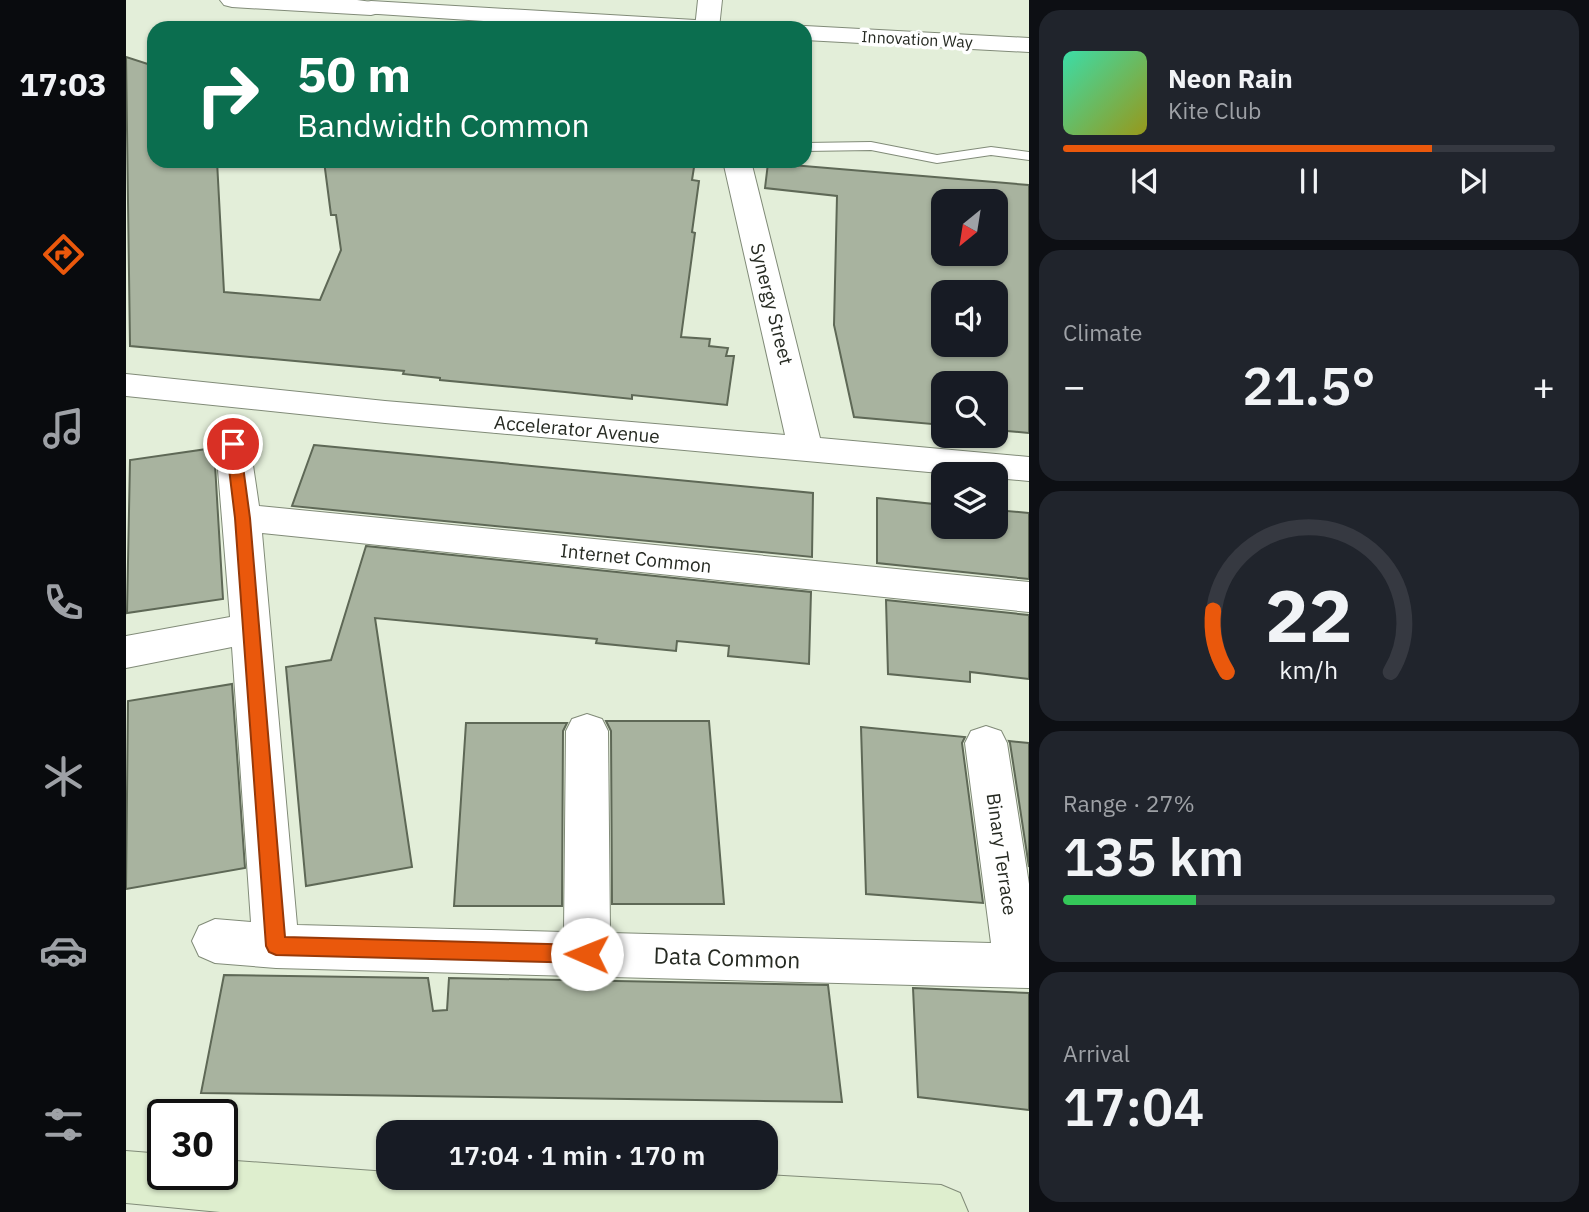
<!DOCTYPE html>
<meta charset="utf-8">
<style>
:root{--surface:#171b24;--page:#20242c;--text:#f1f3f6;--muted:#9ea1a6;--line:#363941;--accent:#ea580c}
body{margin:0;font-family:"IBM Plex Sans",sans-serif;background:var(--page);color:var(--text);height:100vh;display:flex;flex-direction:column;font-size:26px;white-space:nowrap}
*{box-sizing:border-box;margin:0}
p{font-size:23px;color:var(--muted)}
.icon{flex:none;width:38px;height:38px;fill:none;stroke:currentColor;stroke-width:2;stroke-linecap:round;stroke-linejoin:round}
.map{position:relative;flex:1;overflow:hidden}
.details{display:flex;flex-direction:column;gap:10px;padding:10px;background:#0d0f14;width:560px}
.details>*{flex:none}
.guide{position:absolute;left:21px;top:21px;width:665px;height:147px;border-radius:21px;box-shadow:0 2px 5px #0004;background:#0b6e4f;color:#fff;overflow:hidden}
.needle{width:46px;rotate:210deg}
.controls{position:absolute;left:805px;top:189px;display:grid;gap:14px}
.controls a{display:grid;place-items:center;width:77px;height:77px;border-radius:14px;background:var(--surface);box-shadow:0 2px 5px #0004;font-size:35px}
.speed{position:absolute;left:21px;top:1099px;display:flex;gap:14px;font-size:35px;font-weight:700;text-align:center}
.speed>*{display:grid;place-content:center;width:91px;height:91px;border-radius:50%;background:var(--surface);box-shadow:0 2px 5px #0004;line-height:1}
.speed .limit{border:4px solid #111;border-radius:10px;background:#fff;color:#111}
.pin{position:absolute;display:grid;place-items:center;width:60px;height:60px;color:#fff;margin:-30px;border:4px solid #fff;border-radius:50%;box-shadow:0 2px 7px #0007}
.me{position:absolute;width:77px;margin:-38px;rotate:271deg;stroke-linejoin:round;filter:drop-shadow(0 0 5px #0008)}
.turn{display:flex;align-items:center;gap:24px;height:147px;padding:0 35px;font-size:32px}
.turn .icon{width:91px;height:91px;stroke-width:2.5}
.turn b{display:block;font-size:49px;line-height:60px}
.big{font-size:52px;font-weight:600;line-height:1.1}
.details .tile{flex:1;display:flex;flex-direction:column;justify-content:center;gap:10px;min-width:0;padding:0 24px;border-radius:21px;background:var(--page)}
.details .dial{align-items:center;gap:0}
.dial svg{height:182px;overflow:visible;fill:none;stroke:var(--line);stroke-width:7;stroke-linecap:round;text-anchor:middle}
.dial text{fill:var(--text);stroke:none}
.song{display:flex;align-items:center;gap:21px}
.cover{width:84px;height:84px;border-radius:10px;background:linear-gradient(135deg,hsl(160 70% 55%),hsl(60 70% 35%))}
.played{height:7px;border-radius:4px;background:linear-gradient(90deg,var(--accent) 75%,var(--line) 75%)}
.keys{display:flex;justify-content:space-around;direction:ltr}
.heat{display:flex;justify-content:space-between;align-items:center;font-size:38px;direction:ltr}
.charge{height:10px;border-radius:5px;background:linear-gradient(90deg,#34c759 27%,var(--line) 0)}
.trip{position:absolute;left:250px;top:1120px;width:402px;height:70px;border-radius:21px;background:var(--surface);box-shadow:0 2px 5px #0004;font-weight:600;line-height:70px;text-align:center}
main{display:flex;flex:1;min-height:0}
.tabs{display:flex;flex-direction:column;width:126px;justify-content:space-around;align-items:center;background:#090b0e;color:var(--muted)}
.tabs .icon{width:49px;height:49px}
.tabs .on{color:var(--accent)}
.tabs b{font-size:32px;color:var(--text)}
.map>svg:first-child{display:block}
.building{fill:#a8b39f;stroke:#5e6856;stroke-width:2;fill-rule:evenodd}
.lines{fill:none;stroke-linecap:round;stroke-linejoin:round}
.service-casing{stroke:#818b78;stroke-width:2}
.minor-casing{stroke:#818b78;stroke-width:2}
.tertiary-casing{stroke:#818b78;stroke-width:2}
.secondary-casing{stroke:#818b78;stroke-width:2}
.service{fill:#fff;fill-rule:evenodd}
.minor{fill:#fff;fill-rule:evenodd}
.tertiary{fill:#fff;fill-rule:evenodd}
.secondary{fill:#deeece;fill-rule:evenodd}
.route{fill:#ea580c;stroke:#983908;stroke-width:2}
.labels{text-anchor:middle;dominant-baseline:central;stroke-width:7;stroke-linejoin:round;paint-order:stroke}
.far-street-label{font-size:16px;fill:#262a22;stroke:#fff}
.street-label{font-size:19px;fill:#262a22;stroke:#fff}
.near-street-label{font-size:23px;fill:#262a22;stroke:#fff}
</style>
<main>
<nav class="tabs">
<b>17:03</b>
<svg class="icon on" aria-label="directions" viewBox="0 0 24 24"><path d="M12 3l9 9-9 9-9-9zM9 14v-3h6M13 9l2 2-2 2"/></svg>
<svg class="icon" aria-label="music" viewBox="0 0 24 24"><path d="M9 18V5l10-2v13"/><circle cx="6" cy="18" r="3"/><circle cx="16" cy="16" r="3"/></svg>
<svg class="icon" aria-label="phone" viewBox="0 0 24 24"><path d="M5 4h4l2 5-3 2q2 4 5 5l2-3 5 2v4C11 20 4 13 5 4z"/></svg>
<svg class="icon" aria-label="climate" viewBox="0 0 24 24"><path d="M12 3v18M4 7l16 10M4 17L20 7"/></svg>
<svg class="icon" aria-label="car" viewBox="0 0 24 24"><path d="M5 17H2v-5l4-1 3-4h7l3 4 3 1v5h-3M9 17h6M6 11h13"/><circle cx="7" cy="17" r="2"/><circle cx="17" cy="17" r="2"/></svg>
<svg class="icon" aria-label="filters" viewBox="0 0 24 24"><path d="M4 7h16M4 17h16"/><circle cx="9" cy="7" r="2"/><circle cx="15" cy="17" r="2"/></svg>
</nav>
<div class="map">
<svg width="903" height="1212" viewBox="0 0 903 1212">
<rect width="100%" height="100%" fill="#e3eed9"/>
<path class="building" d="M 0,57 L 28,66 L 28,161 L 91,161 L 98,292 L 194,300 L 215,250 L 210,215 L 205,215 L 198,161 L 569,161 L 566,180 L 573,181 L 566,232 L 569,233 L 555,337 L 584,339 L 583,346 L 602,348 L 600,356 L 608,356 L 601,405 L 506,395 L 506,399 L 439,392 L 314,380 L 314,378 L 277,374 L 278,371 L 4,346 Z
M 642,163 L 903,185 L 903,433 L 870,430 L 870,383 L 817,383 L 817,425 L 728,417 L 708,325 L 711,196 L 639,188 ZM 817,201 L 870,201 L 870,254 L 817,254 ZM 817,292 L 870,292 L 870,345 L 817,345 Z
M 188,445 L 687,493 L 686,557 L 166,506 Z
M 88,448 L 97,599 L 1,613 L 4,460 Z
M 751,498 L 817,505 L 817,527 L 870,527 L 870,510 L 903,513 L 903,579 L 751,563 Z
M 240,546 L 685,592 L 683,664 L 602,656 L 603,646 L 551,641 L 550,651 L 470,643 L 471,639 L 249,618 L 286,867 L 180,886 L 160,667 L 205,660 Z
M 760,600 L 903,615 L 903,679 L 844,672 L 844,682 L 762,674 Z
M 106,684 L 119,868 L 0,889 L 2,701 Z
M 480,721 L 583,721 L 598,904 L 486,904 L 485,731 Z
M 340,723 L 441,723 L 437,731 L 436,906 L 328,906 Z
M 735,727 L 839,737 L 836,743 L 857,903 L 740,894 Z
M 883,741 L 903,743 L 903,867 L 884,743 Z
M 98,975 L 302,978 L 307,1011 L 321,1010 L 323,978 L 702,985 L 716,1102 L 75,1093 Z
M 787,988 L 903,993 L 903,1110 L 792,1097 Z"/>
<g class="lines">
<defs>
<path id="service" d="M 745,142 L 811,155 L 865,147 L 903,152 L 903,160 L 865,155 L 811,163 L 745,150 L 679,151 L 679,143 Z"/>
<path id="minor" d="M 94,0 L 231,0 L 253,3 L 257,8 L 253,13 L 245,15 L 106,7 L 98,5 Z
M 572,0 L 596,0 L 593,28 L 569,28 Z
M 597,161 L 625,161 L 694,438 L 903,457 L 903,481 L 870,478 L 870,474 L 825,474 L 259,423 L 0,396 L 0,374 L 259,401 L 659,435 Z
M 107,433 L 119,437 L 124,445 L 133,506 L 903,582 L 903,612 L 136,533 L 171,925 L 438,932 L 440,731 L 446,719 L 461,714 L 476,719 L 482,731 L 484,933 L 865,943 L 839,743 L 845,731 L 860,726 L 875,731 L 881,743 L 903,884 L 903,988 L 150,968 L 89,963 L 73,956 L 66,941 L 73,926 L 89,919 L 125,922 L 106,647 L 0,668 L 0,636 L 104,617 L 90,445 L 95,437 Z"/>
<path id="tertiary" d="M 245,1 L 586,21 L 595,23 L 598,28 L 462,28 L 237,13 L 233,8 L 237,3 Z
M 679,26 L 903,38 L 903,52 L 679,40 L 679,28 L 670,28 Z"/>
<path id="secondary" d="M 0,1151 L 37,1154 L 37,1174 L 96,1174 L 96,1160 L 262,1172 L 262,1178 L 640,1178 L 640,1175 L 815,1185 L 834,1193 L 842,1212 L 94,1212 L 0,1203 Z"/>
</defs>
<use href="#service" class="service-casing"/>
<use href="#minor" class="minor-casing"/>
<use href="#tertiary" class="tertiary-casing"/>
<use href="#secondary" class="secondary-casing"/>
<use href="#service" class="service"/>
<use href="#minor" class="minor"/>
<use href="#tertiary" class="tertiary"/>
<use href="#secondary" class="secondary"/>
</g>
<path class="route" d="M 107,440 L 114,444 L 124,518 L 159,937 L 461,945 L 468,947 L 471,954 L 468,960 L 461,963 L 150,955 L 143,952 L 140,946 L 109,518 L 100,444 Z"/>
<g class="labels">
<g class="far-street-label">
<text transform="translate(791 39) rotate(3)">Innovation Way</text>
</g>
<g class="street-label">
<text transform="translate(646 304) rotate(76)">Synergy Street</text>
<text transform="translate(451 429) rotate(5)">Accelerator Avenue</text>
<text transform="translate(510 558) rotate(6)">Internet Common</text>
<text transform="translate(876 854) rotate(82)">Binary Terrace</text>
</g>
<g class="near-street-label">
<text transform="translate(601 957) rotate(2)">Data Common</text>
</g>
</g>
</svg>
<div class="controls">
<a><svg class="needle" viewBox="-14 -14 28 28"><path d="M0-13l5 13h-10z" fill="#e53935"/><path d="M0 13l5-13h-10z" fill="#9ea1a6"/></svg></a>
<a><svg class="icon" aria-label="sound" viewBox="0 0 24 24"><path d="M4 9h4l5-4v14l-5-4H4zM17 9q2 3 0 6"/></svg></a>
<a><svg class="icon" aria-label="search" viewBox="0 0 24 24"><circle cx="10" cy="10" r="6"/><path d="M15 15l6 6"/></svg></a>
<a><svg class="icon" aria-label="layers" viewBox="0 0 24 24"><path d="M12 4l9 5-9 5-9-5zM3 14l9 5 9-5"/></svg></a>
</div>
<div class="speed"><div class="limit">30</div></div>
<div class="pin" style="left:107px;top:444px;background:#d93025"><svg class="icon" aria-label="arrive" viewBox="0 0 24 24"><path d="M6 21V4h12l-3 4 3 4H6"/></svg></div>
<svg class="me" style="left:461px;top:954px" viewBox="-20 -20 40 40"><circle r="19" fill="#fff"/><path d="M0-13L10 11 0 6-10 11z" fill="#ea580c"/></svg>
<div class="trip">17:04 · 1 min · 170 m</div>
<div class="guide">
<div class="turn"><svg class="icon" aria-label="right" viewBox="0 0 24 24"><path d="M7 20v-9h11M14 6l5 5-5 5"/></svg><div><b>50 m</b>Bandwidth Common</div></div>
</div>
</div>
<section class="details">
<div class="tile">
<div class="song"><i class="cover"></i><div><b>Neon Rain</b><p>Kite Club</p></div></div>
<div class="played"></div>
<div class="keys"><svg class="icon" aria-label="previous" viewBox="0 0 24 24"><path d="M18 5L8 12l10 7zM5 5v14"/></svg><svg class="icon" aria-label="pause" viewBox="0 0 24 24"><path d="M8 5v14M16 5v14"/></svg><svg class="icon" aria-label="next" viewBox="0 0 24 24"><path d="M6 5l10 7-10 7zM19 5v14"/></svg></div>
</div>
<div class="tile"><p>Climate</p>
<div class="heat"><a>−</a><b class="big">21.5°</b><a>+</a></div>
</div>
<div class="tile dial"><svg viewBox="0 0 100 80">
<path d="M14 69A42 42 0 1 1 86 69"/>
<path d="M14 69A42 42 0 0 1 8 42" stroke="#ea580c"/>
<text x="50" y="56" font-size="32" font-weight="700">22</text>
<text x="50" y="72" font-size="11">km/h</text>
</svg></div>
<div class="tile"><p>Range · 27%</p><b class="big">135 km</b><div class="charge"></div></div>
<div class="tile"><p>Arrival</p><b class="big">17:04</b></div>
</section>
</main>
